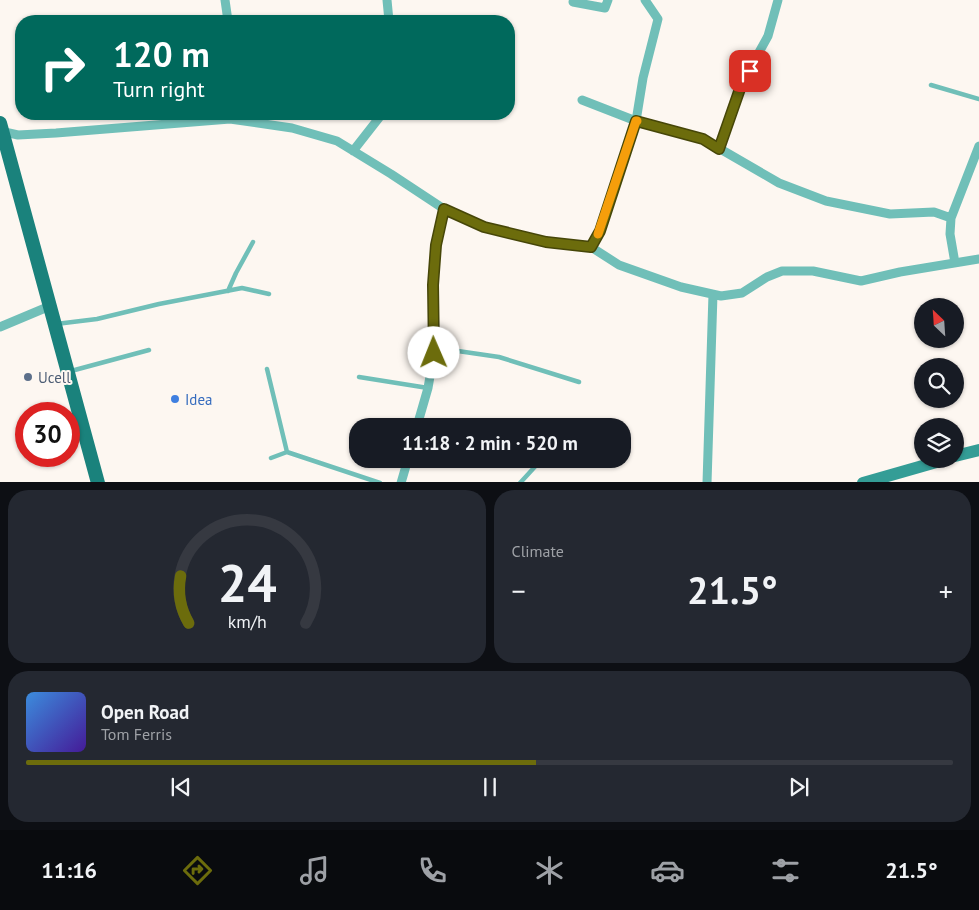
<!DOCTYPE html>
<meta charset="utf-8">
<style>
:root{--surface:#171b24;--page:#242831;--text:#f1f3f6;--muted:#9ea1a6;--line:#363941;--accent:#6c6c0c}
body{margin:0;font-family:"PT Sans",sans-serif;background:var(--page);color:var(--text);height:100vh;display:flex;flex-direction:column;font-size:19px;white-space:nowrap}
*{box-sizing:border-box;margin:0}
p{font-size:16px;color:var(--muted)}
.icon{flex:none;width:28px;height:28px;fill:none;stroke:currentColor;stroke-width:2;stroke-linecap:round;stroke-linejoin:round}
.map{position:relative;height:482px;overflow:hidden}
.panel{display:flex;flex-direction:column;gap:8px;padding:8px;background:#0d0f14;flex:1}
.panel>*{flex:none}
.top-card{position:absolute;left:15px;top:15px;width:500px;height:105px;border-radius:20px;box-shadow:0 1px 4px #0004;background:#00695c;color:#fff;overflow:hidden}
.needle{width:32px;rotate:335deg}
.fabs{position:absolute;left:914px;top:298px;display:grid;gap:10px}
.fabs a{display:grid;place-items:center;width:50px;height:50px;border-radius:50%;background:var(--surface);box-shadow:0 1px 4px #0004;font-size:25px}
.speed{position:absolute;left:15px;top:402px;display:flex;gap:10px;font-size:25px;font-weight:700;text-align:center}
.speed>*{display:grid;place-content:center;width:65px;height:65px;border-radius:50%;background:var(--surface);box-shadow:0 1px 4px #0004;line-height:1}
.speed .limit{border:8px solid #d22;background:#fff;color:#111}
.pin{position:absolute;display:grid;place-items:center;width:42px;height:42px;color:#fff;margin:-21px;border-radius:10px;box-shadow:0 2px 8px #0006}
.me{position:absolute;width:55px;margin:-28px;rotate:359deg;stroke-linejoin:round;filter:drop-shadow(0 0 4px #0008)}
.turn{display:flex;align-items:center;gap:18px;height:105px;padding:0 15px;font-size:22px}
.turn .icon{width:65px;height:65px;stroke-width:2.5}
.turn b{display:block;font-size:35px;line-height:42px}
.big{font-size:38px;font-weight:600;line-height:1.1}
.panel .widget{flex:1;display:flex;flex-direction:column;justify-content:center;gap:8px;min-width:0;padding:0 18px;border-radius:20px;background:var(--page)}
.panel .dial{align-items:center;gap:0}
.dial svg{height:130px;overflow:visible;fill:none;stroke:var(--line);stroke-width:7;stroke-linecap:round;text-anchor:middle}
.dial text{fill:var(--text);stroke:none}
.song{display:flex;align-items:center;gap:15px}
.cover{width:60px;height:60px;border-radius:8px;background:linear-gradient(135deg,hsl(210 70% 55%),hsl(260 70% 35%))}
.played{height:5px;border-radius:2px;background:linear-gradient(90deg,var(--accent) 55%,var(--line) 55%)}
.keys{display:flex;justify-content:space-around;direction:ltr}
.heat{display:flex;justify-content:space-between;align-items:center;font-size:28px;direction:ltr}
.panel .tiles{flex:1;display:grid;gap:8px;grid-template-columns:1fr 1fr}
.widget:last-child{grid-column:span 2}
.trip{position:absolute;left:349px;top:418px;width:282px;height:50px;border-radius:20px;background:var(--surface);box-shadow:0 1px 4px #0004;font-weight:600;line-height:50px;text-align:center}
.tab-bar{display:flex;height:80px;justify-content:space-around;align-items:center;background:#090b0e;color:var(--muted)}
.tab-bar .icon{width:35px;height:35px}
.tab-bar .current{color:var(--accent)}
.tab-bar b{font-size:22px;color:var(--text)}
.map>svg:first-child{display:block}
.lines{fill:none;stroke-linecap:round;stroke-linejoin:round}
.service{stroke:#70bfb8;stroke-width:4.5}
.minor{stroke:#70bfb8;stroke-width:9}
.secondary{stroke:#349d96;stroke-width:12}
.primary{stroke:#1a827c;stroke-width:14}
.route-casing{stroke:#464608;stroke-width:12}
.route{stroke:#6c6c0c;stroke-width:9}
.slow{stroke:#f59e0b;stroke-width:9}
.service-dot{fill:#5c6f8a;stroke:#fdf7f1;stroke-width:2}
.shop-dot{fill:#3f7fe0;stroke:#fdf7f1;stroke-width:2}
.labels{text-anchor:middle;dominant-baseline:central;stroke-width:4;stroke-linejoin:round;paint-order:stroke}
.service-label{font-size:15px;fill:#4e5e75;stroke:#fdf7f1;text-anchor:start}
.shop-label{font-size:15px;fill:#366cbe;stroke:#fdf7f1;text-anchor:start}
</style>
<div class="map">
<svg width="979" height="483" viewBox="0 0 979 483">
<rect width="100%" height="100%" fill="#fdf7f1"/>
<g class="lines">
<path class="service" d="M 931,85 L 979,99
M 228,291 L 236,273 L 253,242
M 56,324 L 97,319 L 159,304 L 242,288 L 269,294
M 434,353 L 451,350 L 499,357 L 579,382
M 267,369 L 287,452 L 380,483
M 71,371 L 149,350
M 359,377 L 428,388
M 271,458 L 287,452
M 520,483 L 542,459"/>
<path class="minor" d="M 225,0 L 228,21
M 387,0 L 389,21
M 573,2 L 605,8 L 608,0
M 582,100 L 636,121 L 643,78 L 658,19 L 645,0
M 0,131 L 18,135 L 56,133 L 230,119 L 292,128 L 337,141 L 391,174 L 444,209 L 484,227 L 546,242 L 591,247 L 619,265 L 681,287 L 721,296 L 742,293 L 767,277 L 782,271 L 813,271 L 861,281 L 900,272 L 979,259
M 719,149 L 742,83 L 768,36 L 778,0
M 353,151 L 382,114
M 591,247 L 600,231 L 636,121 L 703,139 L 779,183 L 826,201 L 890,214 L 934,212 L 951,218
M 955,263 L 950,234 L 951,218 L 979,146
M 0,327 L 50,306
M 417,426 L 428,388 L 434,353 L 433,285 L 436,245 L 444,209
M 401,483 L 408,459
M 707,483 L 713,294"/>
<path class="secondary" d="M 955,456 L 979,450
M 863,483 L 947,459"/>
<path class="primary" d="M 0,123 L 98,483"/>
</g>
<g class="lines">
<defs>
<path id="route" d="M 434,353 L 433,285 L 436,245 L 444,209 L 484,227 L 546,242 L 591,247 L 600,231 L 636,121 L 703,139 L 719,149 L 742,83 L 750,71"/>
</defs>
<use href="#route" class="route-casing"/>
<use href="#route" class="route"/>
<path class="slow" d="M 598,234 L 636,121 L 637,121"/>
</g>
<circle class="service-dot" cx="28" cy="377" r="5"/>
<circle class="shop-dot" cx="175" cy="399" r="5"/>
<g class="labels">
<g class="service-label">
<text x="38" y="377">Ucell</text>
</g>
<g class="shop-label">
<text x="185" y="399">Idea</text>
</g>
</g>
</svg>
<div class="fabs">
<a><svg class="needle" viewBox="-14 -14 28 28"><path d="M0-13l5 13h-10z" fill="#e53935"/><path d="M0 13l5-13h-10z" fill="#9ea1a6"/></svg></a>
<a><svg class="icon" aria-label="search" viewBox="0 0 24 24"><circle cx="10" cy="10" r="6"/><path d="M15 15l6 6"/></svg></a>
<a><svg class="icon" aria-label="layers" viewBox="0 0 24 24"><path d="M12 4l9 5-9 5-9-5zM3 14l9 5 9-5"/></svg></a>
</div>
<div class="speed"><div class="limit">30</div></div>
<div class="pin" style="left:750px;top:71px;background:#d93025"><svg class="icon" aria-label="arrive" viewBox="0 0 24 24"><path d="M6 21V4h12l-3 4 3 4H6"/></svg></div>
<svg class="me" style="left:434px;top:353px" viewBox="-20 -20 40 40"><circle r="19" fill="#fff"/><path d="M0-13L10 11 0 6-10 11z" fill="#6c6c0c"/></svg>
<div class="trip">11:18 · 2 min · 520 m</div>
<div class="top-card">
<div class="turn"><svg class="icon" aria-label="right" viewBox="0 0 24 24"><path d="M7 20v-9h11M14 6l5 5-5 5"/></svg><div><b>120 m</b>Turn right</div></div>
</div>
</div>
<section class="panel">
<div class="tiles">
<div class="widget dial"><svg viewBox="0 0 100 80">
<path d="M14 69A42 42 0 1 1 86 69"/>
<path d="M14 69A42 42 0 0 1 9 40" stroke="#6c6c0c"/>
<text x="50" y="56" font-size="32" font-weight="700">24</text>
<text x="50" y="72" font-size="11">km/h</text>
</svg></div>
<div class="widget"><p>Climate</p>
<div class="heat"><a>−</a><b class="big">21.5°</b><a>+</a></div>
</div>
<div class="widget">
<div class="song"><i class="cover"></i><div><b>Open Road</b><p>Tom Ferris</p></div></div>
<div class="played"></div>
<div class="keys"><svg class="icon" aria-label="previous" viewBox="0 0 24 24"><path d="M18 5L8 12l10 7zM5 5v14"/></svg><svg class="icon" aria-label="pause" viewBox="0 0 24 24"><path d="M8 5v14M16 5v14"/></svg><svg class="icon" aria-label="next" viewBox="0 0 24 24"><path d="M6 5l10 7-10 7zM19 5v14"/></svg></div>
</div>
</div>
</section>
<nav class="tab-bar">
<b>11:16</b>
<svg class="icon current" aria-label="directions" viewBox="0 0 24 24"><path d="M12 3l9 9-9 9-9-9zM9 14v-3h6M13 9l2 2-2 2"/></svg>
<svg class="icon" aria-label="music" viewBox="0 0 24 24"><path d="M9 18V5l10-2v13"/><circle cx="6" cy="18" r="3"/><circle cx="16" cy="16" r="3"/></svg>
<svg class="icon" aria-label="phone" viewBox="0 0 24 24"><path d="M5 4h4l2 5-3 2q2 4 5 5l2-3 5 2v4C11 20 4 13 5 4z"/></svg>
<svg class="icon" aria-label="climate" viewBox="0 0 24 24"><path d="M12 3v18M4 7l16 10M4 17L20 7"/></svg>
<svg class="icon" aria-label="car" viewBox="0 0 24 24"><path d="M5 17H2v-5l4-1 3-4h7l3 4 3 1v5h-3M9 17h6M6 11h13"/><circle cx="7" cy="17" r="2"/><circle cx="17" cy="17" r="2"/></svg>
<svg class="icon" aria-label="filters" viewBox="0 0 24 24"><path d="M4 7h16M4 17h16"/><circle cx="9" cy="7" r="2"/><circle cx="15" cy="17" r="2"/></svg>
<b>21.5°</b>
</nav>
